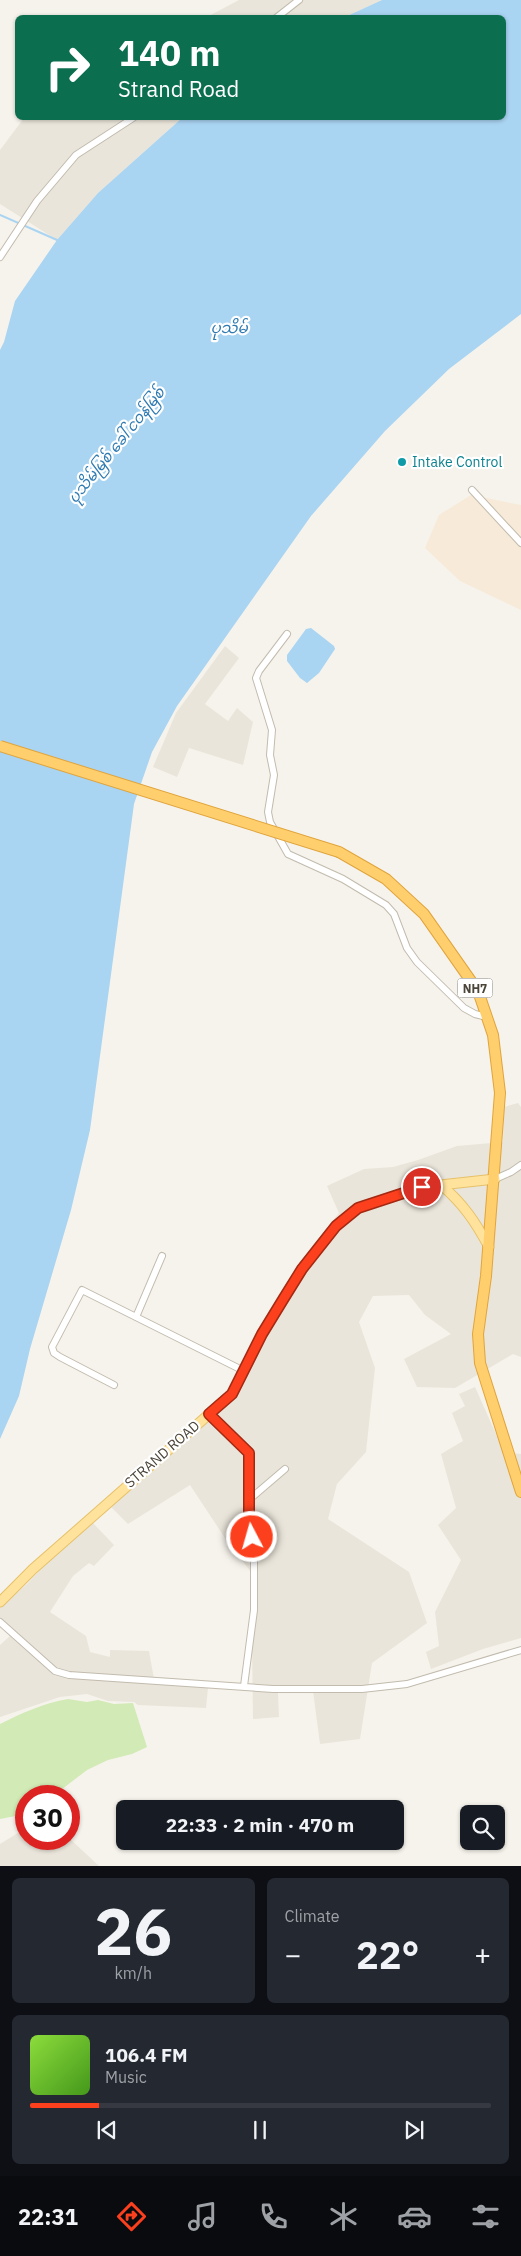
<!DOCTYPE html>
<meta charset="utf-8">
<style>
:root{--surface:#171b24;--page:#242831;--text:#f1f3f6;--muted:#9ea1a6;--line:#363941;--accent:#fc3f1d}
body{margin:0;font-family:"IBM Plex Sans","Noto Sans Myanmar",sans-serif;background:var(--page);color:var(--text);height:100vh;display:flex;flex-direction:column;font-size:19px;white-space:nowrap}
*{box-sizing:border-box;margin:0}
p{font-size:16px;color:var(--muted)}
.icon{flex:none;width:28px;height:28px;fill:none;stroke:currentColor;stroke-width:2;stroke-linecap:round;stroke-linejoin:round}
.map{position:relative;height:1866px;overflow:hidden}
.details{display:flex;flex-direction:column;gap:12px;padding:12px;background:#0d0f14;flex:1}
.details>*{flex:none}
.hud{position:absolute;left:15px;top:15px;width:491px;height:105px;border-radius:8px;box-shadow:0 1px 4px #0004;background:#0b6e4f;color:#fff;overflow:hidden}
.fabs{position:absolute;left:460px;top:1805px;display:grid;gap:10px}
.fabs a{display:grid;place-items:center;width:45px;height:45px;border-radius:8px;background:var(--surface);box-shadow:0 1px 4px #0004;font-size:25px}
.speed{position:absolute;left:15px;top:1785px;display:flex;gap:10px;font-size:25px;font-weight:700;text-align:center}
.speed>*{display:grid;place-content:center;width:65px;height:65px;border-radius:50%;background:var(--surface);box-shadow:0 1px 4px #0004;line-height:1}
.speed .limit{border:8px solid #d22;background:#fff;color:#111}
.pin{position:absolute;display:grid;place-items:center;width:42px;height:42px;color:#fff;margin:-21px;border:2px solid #fff;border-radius:50%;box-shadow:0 1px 5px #0007}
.me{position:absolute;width:55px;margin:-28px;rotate:354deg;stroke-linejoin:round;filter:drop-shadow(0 0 4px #0008)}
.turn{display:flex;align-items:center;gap:18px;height:105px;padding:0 20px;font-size:22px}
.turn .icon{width:65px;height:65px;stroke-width:2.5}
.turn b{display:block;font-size:35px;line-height:42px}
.big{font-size:38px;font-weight:700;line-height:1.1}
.details .tile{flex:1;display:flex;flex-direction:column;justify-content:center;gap:8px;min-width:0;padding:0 18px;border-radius:8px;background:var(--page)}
.details .dial{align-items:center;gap:0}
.dial b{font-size:65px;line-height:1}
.song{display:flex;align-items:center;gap:15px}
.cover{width:60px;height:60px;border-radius:8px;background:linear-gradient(135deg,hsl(90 70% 55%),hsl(100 70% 35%))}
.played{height:5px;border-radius:2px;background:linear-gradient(90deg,var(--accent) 15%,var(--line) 15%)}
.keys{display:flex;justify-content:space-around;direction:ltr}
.heat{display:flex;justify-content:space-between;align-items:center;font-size:28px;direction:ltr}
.details .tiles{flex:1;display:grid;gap:12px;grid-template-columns:1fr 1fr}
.tile:last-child{grid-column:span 2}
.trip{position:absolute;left:116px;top:1800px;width:288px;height:50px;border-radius:8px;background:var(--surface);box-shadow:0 1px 4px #0004;font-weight:700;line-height:50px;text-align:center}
.dock{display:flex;height:80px;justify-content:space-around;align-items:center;background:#090b0e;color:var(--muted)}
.dock .icon{width:35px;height:35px}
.dock .current{color:var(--accent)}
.dock b{font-size:22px;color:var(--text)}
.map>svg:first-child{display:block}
.residential{fill:#eae5da}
.commercial{fill:#f7ead8}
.green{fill:#d2eab5}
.water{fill:#a9d4f2}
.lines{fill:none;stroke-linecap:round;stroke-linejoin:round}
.stream{stroke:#a9d4f2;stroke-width:2}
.minor-casing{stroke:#c2bbae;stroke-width:8}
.major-casing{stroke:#e6c16a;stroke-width:11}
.highway-casing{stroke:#e0a43c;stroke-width:12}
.minor{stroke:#fff;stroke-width:6}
.major{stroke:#ffe39c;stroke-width:9}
.highway{stroke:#ffcf6e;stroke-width:10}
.highway-bridge-casing{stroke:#e0a43c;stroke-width:12;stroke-linecap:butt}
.highway-bridge{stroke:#ffcf6e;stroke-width:10}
.route-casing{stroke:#a42913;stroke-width:12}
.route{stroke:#fc3f1d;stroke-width:9}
.culture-dot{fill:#0f9aa8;stroke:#fff;stroke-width:2}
.labels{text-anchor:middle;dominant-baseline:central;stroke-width:4.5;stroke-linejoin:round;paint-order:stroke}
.shield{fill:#fff;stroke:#817c74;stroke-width:1}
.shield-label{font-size:12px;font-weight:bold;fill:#4b4439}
.culture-label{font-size:14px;fill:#0d838f;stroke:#fff;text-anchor:start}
.street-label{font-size:14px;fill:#4b4439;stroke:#fff}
.water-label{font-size:15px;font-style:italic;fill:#2e7ab2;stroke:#fff}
</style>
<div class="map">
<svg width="521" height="1866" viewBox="0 0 521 1866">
<rect width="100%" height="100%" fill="#f6f3ec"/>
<path class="residential" d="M 239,0 L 382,0 L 345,17 L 205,18 Z
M 24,118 L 182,118 L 98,193 L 57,240 L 0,204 L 0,150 Z
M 225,646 L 239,658 L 205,704 L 228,721 L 237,708 L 253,722 L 243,765 L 189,748 L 177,777 L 153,767 L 176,713 Z
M 518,1103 L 521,1107 L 521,1357 L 513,1354 L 455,1388 L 417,1387 L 404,1359 L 451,1334 L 425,1315 L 409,1295 L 373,1296 L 359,1322 L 375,1368 L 366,1452 L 337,1484 L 328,1519 L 409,1572 L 427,1623 L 372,1663 L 360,1739 L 320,1744 L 313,1691 L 278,1693 L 279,1717 L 253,1719 L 252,1644 L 258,1581 L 227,1541 L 190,1485 L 128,1524 L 111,1507 L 184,1434 L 239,1391 L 312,1246 L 339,1213 L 327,1186 L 364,1169 L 393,1167 L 418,1160 L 457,1146 L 503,1142 L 504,1107 Z
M 475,1387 L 504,1452 L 521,1454 L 521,1638 L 483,1649 L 431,1669 L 426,1652 L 439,1646 L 435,1612 L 461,1560 L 438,1525 L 456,1508 L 441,1454 L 463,1441 L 452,1413 L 465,1406 L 459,1394 Z
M 93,1523 L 114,1545 L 94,1566 L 89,1563 L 73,1576 L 50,1612 L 86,1636 L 90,1652 L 110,1657 L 110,1650 L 149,1651 L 154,1679 L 208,1688 L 206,1708 L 138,1705 L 134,1702 L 108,1701 L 87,1694 L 60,1697 L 0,1717 L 0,1645 L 10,1636 L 0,1626 L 0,1607 L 27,1584 L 54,1555 Z
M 26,1828 L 26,1839 L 69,1838 L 99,1866 L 0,1866 L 0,1844 Z"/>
<path class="commercial" d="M 471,495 L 521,505 L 521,610 L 460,581 L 425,548 L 439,515 Z"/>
<path class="green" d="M 68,1699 L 87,1702 L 98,1700 L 114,1704 L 133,1703 L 147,1747 L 132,1754 L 108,1760 L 87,1770 L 53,1796 L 26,1796 L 26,1814 L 0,1819 L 0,1724 C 22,1713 44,1703 68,1699 Z"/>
<path class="water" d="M 382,0 L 521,0 L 521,314 L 449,369 L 385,431 L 311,516 L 177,706 L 152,752 L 134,804 L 90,1130 L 71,1210 L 30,1349 L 19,1396 L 0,1439 L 0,350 L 4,342 L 15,301 L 57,240 L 98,193 L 182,118 L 504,118 L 504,18 L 345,17 Z
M 311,628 L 334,646 L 335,649 L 319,673 L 307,683 L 300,678 L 287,661 L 287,655 L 306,629 Z"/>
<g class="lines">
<path class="stream" d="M 0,215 L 57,240"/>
<defs>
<path id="minor" d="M 276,18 L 299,0
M 0,257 L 37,201 L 76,155 L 133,118
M 472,490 L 521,543
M 287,634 L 259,671 L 256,678 L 272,730 L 270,755 L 274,775 L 268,812 L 270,822 L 288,854 L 343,879 L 386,905 L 394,914 L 407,948 L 417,962 L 464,1008 L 475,1014 L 487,1017
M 495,1179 L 511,1172 L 521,1165
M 136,1317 L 162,1256
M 114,1385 L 60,1357 L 54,1353 L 52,1347 L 82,1290 L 244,1371
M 209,1414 L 249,1453 L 249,1517 L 254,1556 L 254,1610 L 244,1686
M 250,1499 L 285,1469
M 0,1622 L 55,1671 L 69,1675 L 273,1689 L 362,1689 L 407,1684 L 521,1650"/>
<path id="major" d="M 441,1185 C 463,1203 476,1223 489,1247
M 0,1602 L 33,1569 L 232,1394 L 262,1334 L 284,1298 L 302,1269 L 336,1226 L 358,1208 L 422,1187 L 495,1179"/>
<path id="highway" d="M 339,852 L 386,879 L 424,914 L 478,991 L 493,1035 L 500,1093 L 486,1276 L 478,1334 L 480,1363 L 521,1492"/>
</defs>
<use href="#minor" class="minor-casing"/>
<use href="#major" class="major-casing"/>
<use href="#highway" class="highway-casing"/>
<use href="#minor" class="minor"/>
<use href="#major" class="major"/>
<use href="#highway" class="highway"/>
<defs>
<path id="highway-bridge" d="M 0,746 L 339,852"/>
</defs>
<use href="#highway-bridge" class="highway-bridge-casing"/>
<use href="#highway-bridge" class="highway-bridge"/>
</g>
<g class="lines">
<defs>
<path id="route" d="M 252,1537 L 249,1517 L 249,1453 L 209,1414 L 232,1394 L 262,1334 L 284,1298 L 302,1269 L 336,1226 L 358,1208 L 422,1187"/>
</defs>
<use href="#route" class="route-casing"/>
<use href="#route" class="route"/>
</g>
<circle class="culture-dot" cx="402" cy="462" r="5"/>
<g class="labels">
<rect class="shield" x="457.5" y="978.5" width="35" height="19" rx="4"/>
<g class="shield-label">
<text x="475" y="988">NH7</text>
</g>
<g class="culture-label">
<text x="412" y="462">Intake Control</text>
</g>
<g class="street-label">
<text transform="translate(162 1454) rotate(-41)">STRAND ROAD</text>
</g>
<g class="water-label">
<text x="229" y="327">ပုသိမ်</text>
<text transform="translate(116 445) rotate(-51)">ပုသိမ်မြစ် ခေါ် ငဝန်မြစ်</text>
</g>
</g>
</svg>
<div class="fabs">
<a><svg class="icon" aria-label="search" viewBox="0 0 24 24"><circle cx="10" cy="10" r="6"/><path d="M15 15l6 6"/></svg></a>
</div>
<div class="speed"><div class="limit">30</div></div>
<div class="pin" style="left:422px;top:1187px;background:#d93025"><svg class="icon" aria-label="arrive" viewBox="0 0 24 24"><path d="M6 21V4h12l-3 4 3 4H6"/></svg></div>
<svg class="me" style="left:252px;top:1537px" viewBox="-20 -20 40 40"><circle r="17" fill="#fc3f1d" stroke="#fff" stroke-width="3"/><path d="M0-11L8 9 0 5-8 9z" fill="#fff"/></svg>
<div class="trip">22:33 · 2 min · 470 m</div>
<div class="hud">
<div class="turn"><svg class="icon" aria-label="right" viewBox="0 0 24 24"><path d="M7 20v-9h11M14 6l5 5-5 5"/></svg><div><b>140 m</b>Strand Road</div></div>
</div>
</div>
<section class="details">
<div class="tiles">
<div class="tile dial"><b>26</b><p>km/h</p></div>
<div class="tile"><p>Climate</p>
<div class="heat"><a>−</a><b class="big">22°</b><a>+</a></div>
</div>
<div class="tile">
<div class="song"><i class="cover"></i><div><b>106.4 FM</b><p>Music</p></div></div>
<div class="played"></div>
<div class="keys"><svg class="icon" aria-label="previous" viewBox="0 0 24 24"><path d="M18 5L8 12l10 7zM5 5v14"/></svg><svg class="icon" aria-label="pause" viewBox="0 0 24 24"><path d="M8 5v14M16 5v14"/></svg><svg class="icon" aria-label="next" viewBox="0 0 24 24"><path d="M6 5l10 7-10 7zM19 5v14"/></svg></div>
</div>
</div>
</section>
<nav class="dock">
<b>22:31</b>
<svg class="icon current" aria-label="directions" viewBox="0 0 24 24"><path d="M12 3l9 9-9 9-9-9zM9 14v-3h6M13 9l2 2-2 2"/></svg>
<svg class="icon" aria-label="music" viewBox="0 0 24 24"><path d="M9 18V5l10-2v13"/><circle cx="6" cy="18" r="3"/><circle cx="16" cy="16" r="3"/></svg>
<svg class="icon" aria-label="phone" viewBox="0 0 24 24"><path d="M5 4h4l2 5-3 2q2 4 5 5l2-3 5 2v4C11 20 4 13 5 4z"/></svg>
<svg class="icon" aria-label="climate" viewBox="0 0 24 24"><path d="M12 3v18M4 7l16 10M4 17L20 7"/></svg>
<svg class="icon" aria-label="car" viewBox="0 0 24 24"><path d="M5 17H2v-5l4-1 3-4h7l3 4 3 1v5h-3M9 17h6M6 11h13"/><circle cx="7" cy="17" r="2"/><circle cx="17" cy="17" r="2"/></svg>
<svg class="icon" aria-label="filters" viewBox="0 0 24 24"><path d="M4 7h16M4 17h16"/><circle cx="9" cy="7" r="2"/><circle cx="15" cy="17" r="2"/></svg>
</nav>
